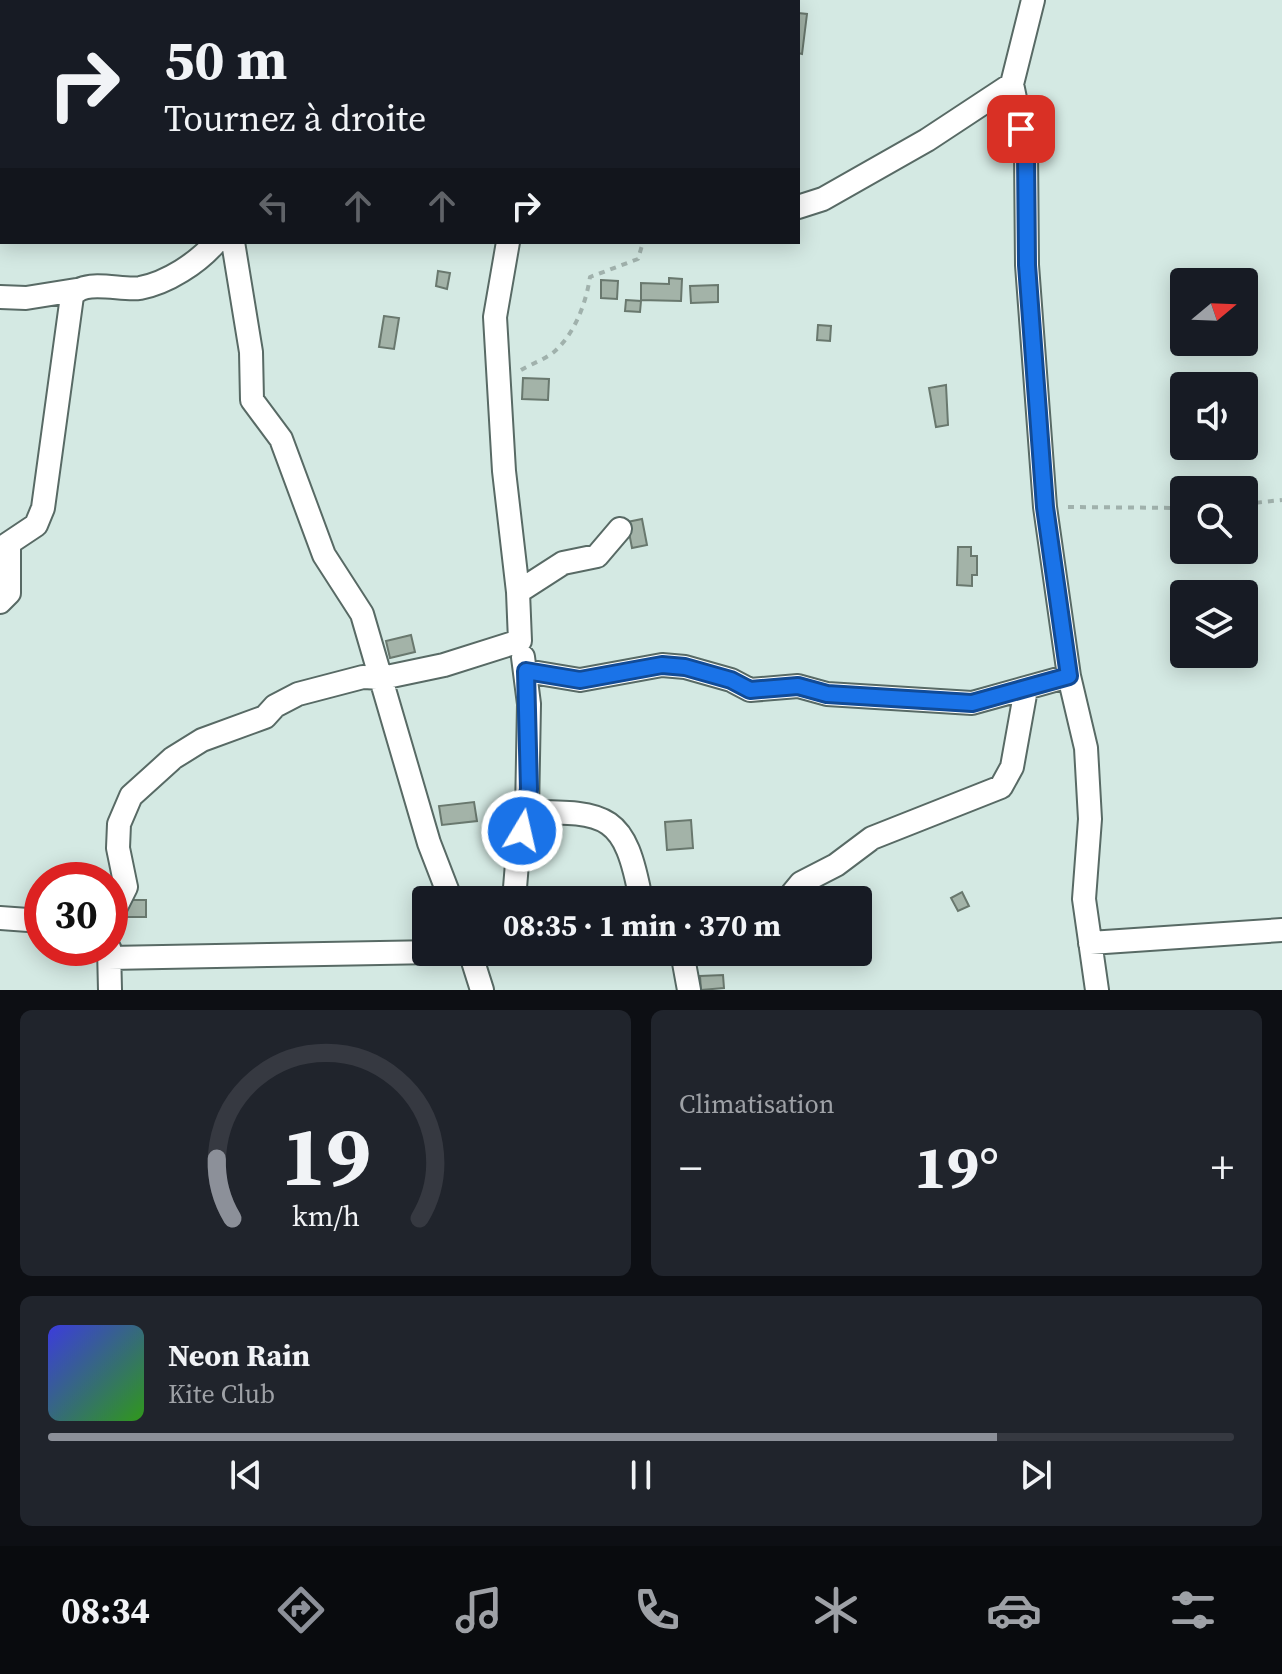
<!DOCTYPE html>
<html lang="fr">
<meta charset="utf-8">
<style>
:root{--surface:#171b24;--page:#20242c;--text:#f1f3f6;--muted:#9ea1a6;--line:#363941;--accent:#8c9099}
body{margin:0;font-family:"Source Serif 4",serif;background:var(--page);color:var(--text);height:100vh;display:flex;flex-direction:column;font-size:30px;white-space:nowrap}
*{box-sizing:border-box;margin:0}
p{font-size:26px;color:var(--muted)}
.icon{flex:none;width:44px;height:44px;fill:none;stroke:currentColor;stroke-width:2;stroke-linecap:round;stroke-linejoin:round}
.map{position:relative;height:990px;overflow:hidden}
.side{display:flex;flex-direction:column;gap:20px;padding:20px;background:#0d0f14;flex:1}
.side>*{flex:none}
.banner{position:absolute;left:0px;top:0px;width:800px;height:244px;box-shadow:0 4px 20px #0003;background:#171b24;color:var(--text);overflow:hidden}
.needle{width:52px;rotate:71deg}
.buttons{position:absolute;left:1170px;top:268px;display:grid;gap:16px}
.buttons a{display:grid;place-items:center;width:88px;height:88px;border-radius:8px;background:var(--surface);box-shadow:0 4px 20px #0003;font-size:40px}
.speed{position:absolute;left:24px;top:862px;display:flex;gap:16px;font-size:40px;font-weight:700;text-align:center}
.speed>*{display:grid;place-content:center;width:104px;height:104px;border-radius:50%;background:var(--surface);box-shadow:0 4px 20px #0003;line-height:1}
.speed .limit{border:12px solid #d22;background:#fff;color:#111}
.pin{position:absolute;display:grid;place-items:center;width:68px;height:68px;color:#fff;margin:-34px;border-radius:16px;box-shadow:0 4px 12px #0006}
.me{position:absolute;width:88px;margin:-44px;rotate:9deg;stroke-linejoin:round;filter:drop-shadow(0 0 6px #0008)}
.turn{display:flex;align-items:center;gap:28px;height:168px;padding:0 32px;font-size:36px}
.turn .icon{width:104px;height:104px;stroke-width:2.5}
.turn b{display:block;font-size:56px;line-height:68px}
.lanes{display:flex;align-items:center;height:76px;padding:0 32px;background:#0003;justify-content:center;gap:40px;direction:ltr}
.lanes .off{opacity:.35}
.big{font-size:60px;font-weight:700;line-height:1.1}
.side .tile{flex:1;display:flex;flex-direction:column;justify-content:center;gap:12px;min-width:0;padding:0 28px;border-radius:12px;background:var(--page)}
.side .dial{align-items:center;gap:0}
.dial svg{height:208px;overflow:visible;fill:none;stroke:var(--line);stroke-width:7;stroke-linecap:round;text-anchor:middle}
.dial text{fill:var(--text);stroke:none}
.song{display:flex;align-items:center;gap:24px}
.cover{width:96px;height:96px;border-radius:12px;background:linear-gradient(135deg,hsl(240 70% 55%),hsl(110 70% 35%))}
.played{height:8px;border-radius:4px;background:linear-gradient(90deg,var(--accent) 80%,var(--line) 80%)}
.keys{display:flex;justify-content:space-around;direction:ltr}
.heat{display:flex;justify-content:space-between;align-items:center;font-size:44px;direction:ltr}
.side .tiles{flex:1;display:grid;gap:20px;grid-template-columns:1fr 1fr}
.tile:last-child{grid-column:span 2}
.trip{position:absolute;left:412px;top:886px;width:460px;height:80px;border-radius:8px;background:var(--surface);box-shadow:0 4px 20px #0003;font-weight:700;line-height:80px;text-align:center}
.dock{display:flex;height:128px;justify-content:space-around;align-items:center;background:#090b0e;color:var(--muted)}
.dock .icon{width:56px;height:56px}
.dock .active{color:var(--accent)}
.dock b{font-size:36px;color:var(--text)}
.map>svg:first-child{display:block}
.building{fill:#a3b3a8;stroke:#69786e;stroke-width:2}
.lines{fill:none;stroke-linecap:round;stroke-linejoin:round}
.street-casing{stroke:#586a65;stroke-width:26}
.path{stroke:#a0b1ac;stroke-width:4;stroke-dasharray:6 6;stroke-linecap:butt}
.street{stroke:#fff;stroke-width:22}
.route-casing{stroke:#114b97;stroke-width:20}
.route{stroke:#1a73e8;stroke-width:14}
</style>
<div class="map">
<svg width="1282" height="990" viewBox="0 0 1282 990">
<rect width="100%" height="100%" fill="#d4e9e3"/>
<path class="building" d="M 798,13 L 807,14 L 802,54 L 798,53 Z
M 438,271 L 450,273 L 447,289 L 436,286 Z
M 669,278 L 682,279 L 681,301 L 641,300 L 641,283 L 669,284 Z
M 601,280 L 618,281 L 617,299 L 601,298 Z
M 718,285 L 718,302 L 691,303 L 690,286 Z
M 626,300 L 641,301 L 640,312 L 625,311 Z
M 384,316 L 399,318 L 394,349 L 379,347 Z
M 818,325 L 831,326 L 830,341 L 817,340 Z
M 523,378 L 549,379 L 548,400 L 522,399 Z
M 946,385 L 948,425 L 936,427 L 929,388 Z
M 642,519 L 647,545 L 632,548 L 627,522 Z
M 958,547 L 971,547 L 971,556 L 977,556 L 977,575 L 972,575 L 972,586 L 957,585 Z
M 411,635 L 415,652 L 390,658 L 386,641 Z
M 474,802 L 477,821 L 442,825 L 439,806 Z
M 691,820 L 693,848 L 667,850 L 665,822 Z
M 962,892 L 969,906 L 958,911 L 951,898 Z
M 124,900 L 146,900 L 146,917 L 124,917 Z
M 723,975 L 724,988 L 701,990 L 700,976 Z"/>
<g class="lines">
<defs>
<path id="street" d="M 200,0 L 201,2
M 507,0 L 508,2
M 700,0 L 701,2
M 1012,84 L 1026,151 L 1027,265 L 1045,507 L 1069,676 L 1086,748 L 1090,819 L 1084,899 L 1097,990
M 798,207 L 823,199 L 927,140 L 1012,84 L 1033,0
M 233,242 L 251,352 L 252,400 L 281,439 L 324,555 L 362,614 L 429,843 L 451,900
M 0,297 L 26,298 L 76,290
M 0,549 L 36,525 L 43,508 L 72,296 C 84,278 121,291 140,288 C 167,283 198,263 216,242
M 518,592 L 563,563 L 597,556 L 620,529
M 0,602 L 9,593 L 9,545
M 523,657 L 529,704 L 527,812 C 609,812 625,814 641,900
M 526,671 L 580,680 L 662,665 L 685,667 L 731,680 L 750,690 L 798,686 L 827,694 L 972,703 L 1069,676
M 514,900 L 518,851 L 527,812
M 787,900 L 801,883 L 836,865 L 872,838 L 1001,787 L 1012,767 L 1026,689
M 0,918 L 42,921
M 110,919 L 126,887 L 118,848 L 119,824 L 131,796 L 173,758 L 202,740 L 265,717 L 275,706 L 298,694 L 363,677 L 382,678 L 444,665 L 520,641 L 518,592 L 504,471 L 495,317 L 508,242
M 1090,943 L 1282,930
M 109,948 L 110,990
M 470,952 L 482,990
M 682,952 L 689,990
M 109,958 L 436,952"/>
</defs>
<use href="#street" class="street-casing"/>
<path class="path" d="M 521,370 C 531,364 546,359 555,351 C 575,333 586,303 590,277 L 638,259 L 643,242
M 1244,504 L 1282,500
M 1068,507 L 1184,508"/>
<use href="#street" class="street"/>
</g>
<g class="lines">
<defs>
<path id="route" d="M 522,831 L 529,789 L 526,671 L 580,680 L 662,665 L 685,667 L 731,680 L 750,690 L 798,686 L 827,694 L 972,703 L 1069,676 L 1045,507 L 1027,265 L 1026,151 L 1021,129"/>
</defs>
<use href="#route" class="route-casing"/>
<use href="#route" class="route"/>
</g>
</svg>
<div class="buttons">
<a><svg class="needle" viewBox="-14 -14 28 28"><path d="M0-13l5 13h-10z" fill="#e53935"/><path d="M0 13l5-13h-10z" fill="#9ea1a6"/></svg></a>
<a><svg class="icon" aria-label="sound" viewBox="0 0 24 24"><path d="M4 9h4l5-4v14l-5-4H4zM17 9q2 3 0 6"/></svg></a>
<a><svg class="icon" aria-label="search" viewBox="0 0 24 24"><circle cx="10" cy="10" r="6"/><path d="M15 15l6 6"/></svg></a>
<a><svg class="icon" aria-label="layers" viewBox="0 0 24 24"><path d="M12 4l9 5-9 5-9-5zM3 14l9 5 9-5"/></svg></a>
</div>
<div class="speed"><div class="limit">30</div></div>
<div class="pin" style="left:1021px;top:129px;background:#d93025"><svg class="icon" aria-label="arrive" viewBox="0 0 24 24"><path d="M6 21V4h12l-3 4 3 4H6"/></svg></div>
<svg class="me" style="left:522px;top:831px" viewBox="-20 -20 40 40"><circle r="17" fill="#1a73e8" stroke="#fff" stroke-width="3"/><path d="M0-11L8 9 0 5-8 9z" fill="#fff"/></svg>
<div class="trip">08:35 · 1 min · 370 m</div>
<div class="banner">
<div class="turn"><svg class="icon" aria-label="right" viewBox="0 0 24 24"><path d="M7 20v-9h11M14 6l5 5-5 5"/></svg><div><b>50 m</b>Tournez à droite</div></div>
<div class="lanes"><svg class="icon off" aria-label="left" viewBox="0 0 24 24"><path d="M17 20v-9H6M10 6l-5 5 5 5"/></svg><svg class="icon off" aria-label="ahead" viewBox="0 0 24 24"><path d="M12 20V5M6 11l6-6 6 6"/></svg><svg class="icon off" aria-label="ahead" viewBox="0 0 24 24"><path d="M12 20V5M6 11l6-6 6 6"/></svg><svg class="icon" aria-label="right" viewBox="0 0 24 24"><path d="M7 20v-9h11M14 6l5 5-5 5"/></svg></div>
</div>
</div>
<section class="side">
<div class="tiles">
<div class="tile dial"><svg viewBox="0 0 100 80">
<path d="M14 69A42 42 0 1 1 86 69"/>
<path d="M14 69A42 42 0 0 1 8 46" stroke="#8c9099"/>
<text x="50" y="56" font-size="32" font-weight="700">19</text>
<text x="50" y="72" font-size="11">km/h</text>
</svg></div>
<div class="tile"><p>Climatisation</p>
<div class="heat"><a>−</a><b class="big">19°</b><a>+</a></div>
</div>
<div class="tile">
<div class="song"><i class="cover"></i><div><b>Neon Rain</b><p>Kite Club</p></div></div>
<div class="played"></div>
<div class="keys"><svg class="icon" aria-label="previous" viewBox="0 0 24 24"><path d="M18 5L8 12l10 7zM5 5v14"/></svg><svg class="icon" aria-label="pause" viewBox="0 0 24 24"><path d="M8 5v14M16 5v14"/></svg><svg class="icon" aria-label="next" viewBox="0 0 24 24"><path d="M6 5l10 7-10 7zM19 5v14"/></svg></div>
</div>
</div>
</section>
<nav class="dock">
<b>08:34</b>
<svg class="icon active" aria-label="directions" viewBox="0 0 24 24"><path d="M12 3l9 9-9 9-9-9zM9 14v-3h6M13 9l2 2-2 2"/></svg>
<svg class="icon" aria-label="music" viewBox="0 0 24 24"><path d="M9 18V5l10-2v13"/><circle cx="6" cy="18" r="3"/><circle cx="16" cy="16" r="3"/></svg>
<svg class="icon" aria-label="phone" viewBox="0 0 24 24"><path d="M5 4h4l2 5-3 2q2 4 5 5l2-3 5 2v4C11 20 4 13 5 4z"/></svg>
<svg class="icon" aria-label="climate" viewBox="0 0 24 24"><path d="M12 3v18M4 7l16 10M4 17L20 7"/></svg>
<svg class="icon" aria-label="car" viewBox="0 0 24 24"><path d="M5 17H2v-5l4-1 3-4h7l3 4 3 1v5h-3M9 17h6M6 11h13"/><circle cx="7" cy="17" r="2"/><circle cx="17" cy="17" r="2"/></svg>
<svg class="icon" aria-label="filters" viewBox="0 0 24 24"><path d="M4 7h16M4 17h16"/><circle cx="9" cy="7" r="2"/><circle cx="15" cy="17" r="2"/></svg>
</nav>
